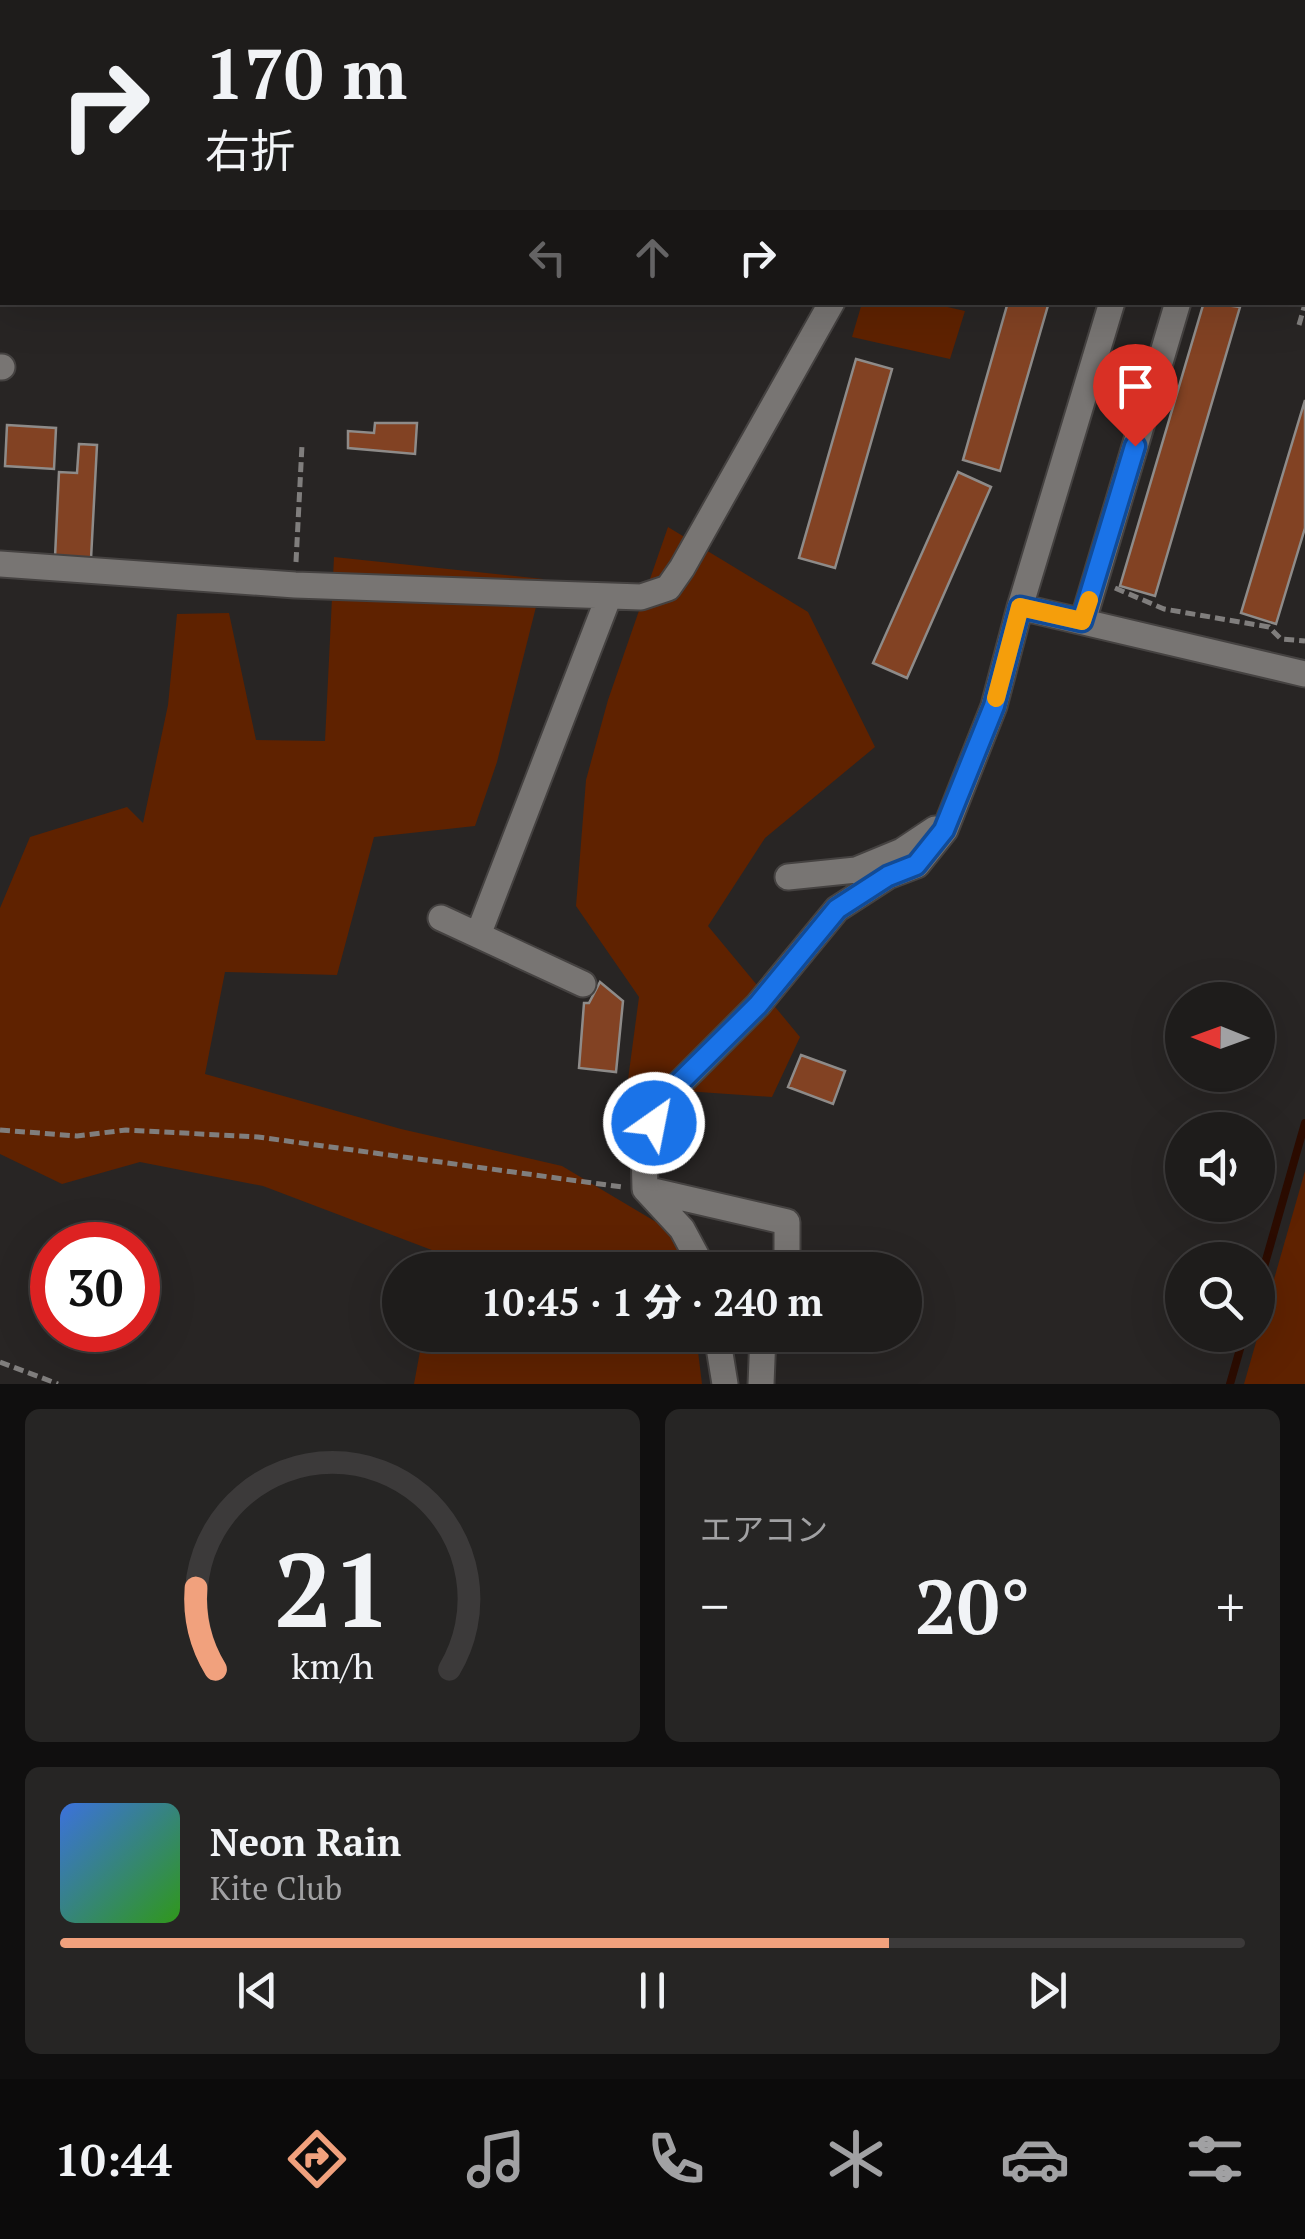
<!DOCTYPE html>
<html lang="ja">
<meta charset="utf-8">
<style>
:root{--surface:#1e1c1b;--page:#262524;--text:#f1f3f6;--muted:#a1a1a3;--line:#3c3a3a;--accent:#f1a17d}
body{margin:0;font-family:"PT Serif","Noto Sans JP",serif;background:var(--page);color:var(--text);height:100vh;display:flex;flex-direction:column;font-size:38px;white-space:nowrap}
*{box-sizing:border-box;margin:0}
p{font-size:32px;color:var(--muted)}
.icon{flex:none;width:55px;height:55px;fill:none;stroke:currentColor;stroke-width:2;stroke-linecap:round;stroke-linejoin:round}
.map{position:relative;height:1384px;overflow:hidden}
.side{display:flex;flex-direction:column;gap:25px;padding:25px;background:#100f0f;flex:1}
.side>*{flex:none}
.guide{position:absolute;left:0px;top:0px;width:1305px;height:305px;box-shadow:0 10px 40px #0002,0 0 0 2px var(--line);background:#1e1c1b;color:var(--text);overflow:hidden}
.needle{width:65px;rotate:271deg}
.fabs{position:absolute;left:1165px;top:982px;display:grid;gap:20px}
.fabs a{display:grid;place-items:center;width:110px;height:110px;border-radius:50%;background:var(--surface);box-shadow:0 10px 40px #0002,0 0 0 2px var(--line);font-size:50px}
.speed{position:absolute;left:30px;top:1222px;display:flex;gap:20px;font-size:50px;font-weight:700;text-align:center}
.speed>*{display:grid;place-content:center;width:130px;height:130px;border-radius:50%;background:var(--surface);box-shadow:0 10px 40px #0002,0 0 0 2px var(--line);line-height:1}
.speed .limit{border:15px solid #d22;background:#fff;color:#111}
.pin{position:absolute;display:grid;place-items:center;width:85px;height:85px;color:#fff;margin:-102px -42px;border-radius:50% 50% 50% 0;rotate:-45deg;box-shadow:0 0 10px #0007}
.pin .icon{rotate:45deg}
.me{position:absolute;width:110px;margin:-55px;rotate:33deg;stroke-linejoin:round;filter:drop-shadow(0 0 8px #0008)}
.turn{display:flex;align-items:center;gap:35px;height:210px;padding:0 40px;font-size:45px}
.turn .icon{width:130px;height:130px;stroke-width:2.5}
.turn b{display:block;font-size:70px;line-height:85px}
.lanes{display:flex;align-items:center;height:95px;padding:0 40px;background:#0003;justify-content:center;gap:50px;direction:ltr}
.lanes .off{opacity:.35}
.big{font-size:75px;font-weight:800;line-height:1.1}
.side .widget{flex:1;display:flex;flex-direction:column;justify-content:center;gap:15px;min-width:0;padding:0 35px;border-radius:15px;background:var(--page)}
.side .dial{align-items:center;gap:0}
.dial svg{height:260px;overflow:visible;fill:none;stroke:var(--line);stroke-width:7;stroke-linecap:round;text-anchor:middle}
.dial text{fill:var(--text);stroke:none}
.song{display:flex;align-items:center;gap:30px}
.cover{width:120px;height:120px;border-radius:15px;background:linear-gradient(135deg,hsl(220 70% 55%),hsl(110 70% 35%))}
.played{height:10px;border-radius:5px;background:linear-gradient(90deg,var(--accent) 70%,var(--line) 70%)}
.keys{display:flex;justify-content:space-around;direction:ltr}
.heat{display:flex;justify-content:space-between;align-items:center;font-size:55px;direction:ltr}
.side .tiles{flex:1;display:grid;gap:25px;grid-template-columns:1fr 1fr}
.widget:last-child{grid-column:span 2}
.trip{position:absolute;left:382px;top:1252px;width:540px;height:100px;border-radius:50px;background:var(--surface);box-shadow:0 10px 40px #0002,0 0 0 2px var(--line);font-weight:800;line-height:100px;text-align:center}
.tab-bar{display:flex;height:160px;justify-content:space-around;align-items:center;background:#0c0b0b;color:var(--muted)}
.tab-bar .icon{width:70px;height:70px}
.tab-bar .active{color:var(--accent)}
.tab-bar b{font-size:45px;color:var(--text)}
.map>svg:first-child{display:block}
.green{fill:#5f2200}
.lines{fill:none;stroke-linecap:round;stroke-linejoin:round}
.stream{stroke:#2c0c00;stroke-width:8}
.building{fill:#824223;stroke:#8e8b89;stroke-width:2.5}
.minor-casing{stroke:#454241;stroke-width:29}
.path{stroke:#807e7d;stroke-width:5;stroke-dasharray:10 5;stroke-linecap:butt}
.minor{stroke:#787573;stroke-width:25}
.route-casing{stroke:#114b97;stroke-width:25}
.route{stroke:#1a73e8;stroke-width:18}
.slow{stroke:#f59e0b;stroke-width:18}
</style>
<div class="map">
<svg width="1305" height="1384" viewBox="0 0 1305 1384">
<rect width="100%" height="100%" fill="#282524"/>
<path class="green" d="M 862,303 L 930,303 L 965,311 L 950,359 L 852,337 Z
M 668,527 L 808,612 L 875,747 L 765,838 L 708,926 L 800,1037 L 772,1097 L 627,1087 L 639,997 L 576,906 L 586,780 L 608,700 Z
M 334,557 L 543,579 L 497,762 L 475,826 L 374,837 L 337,975 L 225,972 L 205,1074 L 401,1129 L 562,1166 L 710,1254 L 706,1270 L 434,1270 L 437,1252 L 263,1186 L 140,1162 L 62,1184 L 0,1154 L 0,908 L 30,837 L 127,807 L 143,823 L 168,705 L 177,614 L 229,613 L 256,740 L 325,741 Z
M 1305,1171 L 1305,1384 L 1244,1384 Z
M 423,1335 L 696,1335 L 702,1384 L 414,1384 Z"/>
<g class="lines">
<path class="stream" d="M 1258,1288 L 1305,1123
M 1230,1384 L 1244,1335"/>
</g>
<path class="building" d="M 1296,0 L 1305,0 L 1302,102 L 1302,2 Z
M 1008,302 L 1049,302 L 1000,471 L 963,460 Z
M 1204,302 L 1240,307 L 1155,596 L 1120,586 Z
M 856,359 L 892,369 L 835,568 L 799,558 Z
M 1305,400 L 1305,528 L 1276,624 L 1241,613 Z
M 375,423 L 417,423 L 415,454 L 348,448 L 348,431 L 374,433 Z
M 7,425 L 56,428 L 54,469 L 5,466 Z
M 79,444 L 97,445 L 91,559 L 55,557 L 59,472 L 77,473 Z
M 958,472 L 991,487 L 907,678 L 873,663 Z
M 600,982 L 623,1001 L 616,1072 L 579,1068 L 584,1003 L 589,1003 Z
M 801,1055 L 845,1071 L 833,1104 L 788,1087 Z"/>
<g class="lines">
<defs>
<path id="minor" d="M 1200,2 L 1200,0
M 1266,2 L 1267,0
M 1302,238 L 1305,239
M 1112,302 L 1020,607 L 1305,674
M 0,367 L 2,367
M 0,564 L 295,585 L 641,597 L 668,588 L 682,568 L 832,302
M 1083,621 L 1178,302
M 788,877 L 856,870 L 902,851 L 935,829
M 441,918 L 583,984
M 478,935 L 609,596
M 649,1190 L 787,1222 L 787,1270
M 704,1270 L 682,1229 L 645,1189 L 644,1148 L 665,1098 L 758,1005 L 837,909 L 888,876 L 917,865 L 945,830 L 994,706 L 1020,607
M 717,1335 L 725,1384
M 761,1384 L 763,1335"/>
</defs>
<use href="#minor" class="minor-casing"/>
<path class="path" d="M 1299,325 L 1305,304
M 296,562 L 302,445
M 1115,588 L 1164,609 L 1269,627 L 1281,639 L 1305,641
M 0,1130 L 77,1136 L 126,1130 L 258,1137 L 622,1187
M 0,1362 L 58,1384"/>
<use href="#minor" class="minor"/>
</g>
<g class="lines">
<defs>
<path id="route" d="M 654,1123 L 664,1098 L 758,1005 L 837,909 L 888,876 L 916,865 L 944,830 L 994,706 L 1020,607 L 1082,621 L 1135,446"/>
</defs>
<use href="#route" class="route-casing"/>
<use href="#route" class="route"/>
<path class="slow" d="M 996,698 L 1020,607 L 1082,621 L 1089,600"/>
</g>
</svg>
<div class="fabs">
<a><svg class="needle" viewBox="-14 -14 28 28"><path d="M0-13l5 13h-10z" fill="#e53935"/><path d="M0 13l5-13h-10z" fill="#a1a1a3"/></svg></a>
<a><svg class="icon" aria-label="sound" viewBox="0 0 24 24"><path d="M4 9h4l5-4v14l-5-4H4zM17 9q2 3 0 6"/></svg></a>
<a><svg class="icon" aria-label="search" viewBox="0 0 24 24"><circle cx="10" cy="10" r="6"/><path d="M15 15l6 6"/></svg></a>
</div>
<div class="speed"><div class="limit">30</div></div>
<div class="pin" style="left:1135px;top:446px;background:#d93025"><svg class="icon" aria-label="arrive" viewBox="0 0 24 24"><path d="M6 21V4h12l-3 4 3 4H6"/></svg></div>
<svg class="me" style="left:654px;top:1123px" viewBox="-20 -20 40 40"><circle r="17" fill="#1a73e8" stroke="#fff" stroke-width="3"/><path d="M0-11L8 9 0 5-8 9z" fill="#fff"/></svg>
<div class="trip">10:45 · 1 分 · 240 m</div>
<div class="guide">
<div class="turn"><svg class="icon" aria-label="right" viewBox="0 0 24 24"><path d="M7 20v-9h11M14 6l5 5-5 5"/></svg><div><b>170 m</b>右折</div></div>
<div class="lanes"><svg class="icon off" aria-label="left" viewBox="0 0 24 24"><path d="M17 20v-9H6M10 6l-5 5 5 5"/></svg><svg class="icon off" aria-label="ahead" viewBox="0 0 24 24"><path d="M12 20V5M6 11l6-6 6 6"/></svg><svg class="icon" aria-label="right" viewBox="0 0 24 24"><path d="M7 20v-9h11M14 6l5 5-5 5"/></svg></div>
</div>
</div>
<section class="side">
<div class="tiles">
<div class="widget dial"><svg viewBox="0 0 100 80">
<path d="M14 69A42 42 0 1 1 86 69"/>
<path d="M14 69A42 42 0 0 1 8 44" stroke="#f1a17d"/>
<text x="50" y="56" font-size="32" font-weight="700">21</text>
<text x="50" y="72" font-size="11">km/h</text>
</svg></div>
<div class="widget"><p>エアコン</p>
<div class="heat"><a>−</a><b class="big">20°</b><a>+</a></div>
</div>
<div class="widget">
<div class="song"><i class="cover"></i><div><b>Neon Rain</b><p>Kite Club</p></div></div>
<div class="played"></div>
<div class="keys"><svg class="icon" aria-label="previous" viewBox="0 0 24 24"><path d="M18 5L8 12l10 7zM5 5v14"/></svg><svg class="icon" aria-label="pause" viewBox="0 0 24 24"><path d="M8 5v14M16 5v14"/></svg><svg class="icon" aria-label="next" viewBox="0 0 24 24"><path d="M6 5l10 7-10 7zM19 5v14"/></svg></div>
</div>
</div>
</section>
<nav class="tab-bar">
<b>10:44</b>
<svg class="icon active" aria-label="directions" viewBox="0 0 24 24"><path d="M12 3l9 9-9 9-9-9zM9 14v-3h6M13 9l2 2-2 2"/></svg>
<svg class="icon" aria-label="music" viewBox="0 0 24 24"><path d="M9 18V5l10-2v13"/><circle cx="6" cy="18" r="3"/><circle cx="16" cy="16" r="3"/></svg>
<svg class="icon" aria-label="phone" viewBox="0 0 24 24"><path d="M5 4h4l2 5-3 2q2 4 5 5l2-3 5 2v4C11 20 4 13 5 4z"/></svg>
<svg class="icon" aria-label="climate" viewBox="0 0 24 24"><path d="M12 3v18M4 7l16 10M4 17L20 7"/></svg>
<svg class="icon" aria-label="car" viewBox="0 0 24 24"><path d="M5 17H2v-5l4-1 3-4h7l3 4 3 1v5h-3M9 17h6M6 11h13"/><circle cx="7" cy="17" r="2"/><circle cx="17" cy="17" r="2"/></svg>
<svg class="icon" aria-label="filters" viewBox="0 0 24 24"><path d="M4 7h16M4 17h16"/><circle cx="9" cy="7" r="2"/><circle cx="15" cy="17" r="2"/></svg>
</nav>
